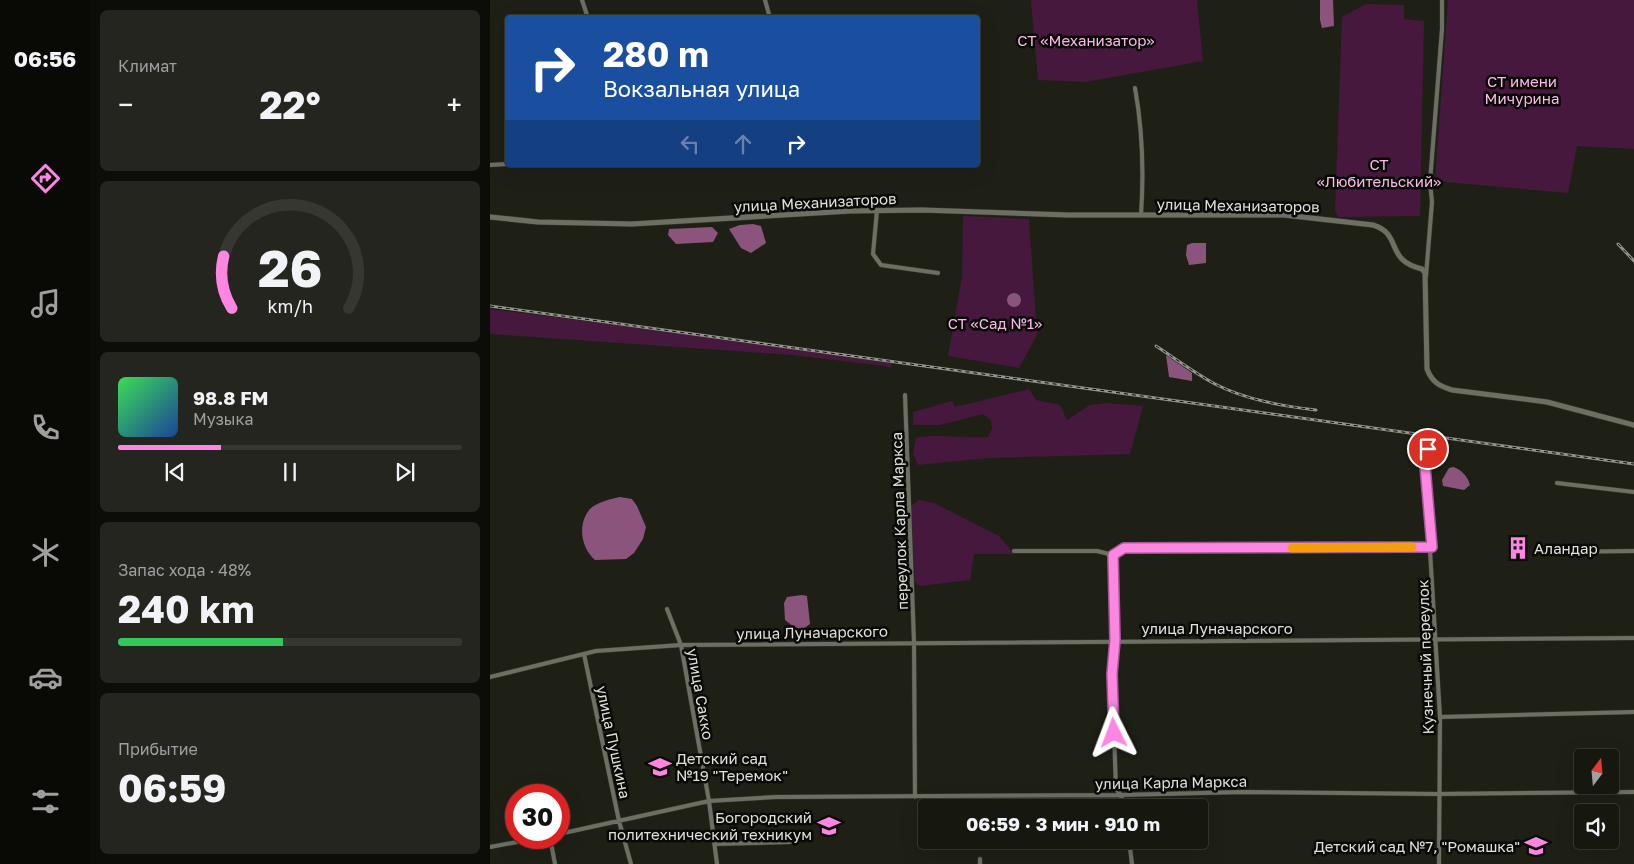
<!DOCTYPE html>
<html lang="ru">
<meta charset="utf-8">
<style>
:root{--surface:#161810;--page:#23251e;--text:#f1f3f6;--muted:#9ea09f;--line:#353730;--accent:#fd86e2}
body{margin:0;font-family:"Golos Text",sans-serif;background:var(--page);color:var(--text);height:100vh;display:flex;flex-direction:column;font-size:19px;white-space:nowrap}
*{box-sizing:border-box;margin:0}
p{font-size:16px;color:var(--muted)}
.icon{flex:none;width:28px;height:28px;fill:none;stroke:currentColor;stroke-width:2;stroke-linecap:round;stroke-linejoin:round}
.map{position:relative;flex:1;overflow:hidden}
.sheet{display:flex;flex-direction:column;gap:10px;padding:10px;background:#0c0d09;width:400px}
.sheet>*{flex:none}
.top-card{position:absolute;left:15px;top:15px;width:475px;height:152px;border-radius:5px;box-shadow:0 5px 20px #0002,0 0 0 1px var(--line);background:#1a4fa0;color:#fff;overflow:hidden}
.needle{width:32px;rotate:16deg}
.fabs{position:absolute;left:1084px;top:749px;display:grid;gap:10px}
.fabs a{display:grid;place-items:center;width:45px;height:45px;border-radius:5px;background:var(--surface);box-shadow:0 5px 20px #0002,0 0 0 1px var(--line);font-size:25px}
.speed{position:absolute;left:15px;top:784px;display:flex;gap:10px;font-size:25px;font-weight:700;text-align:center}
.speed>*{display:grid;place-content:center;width:65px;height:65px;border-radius:50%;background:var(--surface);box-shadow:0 5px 20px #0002,0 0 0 1px var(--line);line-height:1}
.speed .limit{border:8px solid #d22;background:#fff;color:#111}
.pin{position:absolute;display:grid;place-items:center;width:42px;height:42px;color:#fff;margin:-21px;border:2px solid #fff;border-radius:50%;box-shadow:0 1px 5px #0007}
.me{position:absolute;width:55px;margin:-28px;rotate:357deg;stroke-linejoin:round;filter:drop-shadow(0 0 4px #0008)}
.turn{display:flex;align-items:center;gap:18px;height:105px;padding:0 15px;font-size:22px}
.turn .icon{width:65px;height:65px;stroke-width:2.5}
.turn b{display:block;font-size:35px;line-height:42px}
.lanes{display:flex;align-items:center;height:48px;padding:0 15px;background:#0003;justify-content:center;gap:25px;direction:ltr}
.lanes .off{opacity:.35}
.big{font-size:38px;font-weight:700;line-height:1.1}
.sheet .widget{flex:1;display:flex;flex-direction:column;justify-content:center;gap:8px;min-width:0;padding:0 18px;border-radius:8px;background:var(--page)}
.sheet .dial{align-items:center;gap:0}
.dial svg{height:130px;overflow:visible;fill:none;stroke:var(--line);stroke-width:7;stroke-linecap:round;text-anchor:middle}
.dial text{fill:var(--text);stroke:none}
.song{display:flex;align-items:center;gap:15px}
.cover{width:60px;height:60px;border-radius:8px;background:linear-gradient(135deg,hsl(130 70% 55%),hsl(220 70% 35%))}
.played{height:5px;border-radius:2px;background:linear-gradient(90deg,var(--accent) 30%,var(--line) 30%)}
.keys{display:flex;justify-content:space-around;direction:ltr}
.heat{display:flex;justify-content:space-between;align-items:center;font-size:28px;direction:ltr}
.charge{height:8px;border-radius:4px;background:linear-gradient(90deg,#34c759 48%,var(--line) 0)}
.trip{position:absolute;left:428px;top:799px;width:290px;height:50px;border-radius:5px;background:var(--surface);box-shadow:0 5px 20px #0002,0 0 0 1px var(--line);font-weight:700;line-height:50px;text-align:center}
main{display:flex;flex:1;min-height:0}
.dock{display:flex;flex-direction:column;width:90px;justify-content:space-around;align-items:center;background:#090a06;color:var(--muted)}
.dock .icon{width:35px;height:35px}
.dock .current{color:var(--accent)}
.dock b{font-size:22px;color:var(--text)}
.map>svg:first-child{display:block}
.green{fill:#46183d}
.water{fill:#8a547d}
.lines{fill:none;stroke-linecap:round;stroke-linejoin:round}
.minor-casing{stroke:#373932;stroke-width:5}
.tertiary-casing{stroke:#373932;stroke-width:6}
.minor{stroke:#6d6f63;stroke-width:4}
.tertiary{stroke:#6d6f63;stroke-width:5}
.rail-casing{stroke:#93958d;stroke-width:3}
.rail{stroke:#090906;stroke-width:1;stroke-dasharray:4;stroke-linecap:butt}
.route-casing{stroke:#a45793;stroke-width:12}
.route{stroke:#fd86e2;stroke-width:9}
.slow{stroke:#f59e0b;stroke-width:9}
.labels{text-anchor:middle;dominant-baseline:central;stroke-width:5;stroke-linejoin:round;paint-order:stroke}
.park-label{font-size:15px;fill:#fab9e9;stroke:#090906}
.street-label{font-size:15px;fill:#dfe0da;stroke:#090906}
.poi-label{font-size:15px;fill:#dfe0da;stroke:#090906;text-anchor:start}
</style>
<main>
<nav class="dock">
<b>06:56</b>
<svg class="icon current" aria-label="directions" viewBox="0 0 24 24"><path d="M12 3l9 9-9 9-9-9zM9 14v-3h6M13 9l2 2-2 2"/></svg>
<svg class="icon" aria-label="music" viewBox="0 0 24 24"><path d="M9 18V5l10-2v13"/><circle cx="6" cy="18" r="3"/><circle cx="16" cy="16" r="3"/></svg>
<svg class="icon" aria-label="phone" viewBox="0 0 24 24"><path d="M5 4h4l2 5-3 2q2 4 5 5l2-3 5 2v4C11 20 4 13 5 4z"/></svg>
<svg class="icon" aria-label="climate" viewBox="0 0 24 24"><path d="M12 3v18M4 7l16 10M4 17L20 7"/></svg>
<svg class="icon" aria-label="car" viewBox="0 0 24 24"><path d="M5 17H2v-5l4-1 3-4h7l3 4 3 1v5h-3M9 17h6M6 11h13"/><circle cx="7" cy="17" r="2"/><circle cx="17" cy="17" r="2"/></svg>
<svg class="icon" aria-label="filters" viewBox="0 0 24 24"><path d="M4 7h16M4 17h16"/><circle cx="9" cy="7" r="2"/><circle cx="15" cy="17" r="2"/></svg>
</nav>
<section class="sheet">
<div class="widget"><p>Климат</p>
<div class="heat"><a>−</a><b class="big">22°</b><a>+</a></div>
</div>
<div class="widget dial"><svg viewBox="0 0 100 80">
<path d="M14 69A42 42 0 1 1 86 69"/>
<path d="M14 69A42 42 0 0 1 9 37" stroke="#fd86e2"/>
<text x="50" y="56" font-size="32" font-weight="700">26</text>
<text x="50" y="72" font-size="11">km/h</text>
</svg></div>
<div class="widget">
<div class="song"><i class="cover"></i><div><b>98.8 FM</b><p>Музыка</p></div></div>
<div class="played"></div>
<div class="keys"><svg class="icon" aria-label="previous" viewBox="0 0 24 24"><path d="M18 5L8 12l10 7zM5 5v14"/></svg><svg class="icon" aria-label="pause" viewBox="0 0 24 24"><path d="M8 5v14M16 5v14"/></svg><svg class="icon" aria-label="next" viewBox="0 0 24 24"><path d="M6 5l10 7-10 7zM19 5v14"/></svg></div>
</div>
<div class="widget"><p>Запас хода · 48%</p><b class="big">240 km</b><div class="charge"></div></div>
<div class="widget"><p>Прибытие</p><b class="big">06:59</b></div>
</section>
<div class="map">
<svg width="1144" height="864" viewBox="0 0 1144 864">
<rect width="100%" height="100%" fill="#1e2016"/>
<path class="green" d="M 541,0 L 707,0 L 713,61 L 595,82 L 548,80 Z
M 958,0 L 1144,0 L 1144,149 L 1087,146 L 1078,193 L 945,181 Z
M 876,4 L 914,5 L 914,19 L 934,21 L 930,216 L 848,217 L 845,210 L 852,17 Z
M 473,216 L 539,219 L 547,335 L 529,368 L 458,356 L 472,276 Z
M 0,309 L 189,333 L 402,363 L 401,368 L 395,366 L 302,355 L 0,334 Z
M 539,389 L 546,400 L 570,405 L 577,420 L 600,405 L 617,403 L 653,406 L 640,454 L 498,458 L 428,465 L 423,454 L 426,438 C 448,433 474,439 498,437 L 502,429 L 501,420 L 493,414 L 450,425 L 423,425 L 423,412 L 462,401 L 465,407 Z
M 429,500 L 444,503 L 509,536 L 524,554 L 484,554 L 480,580 L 430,586 L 425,582 L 421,506 Z"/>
<path class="water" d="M 830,0 L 843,0 L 844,26 L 832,28 L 830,20 Z
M 263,224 L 271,226 L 276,243 L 261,253 L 251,248 L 239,229 L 250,225 Z
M 222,227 L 228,233 L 223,242 L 186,244 L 178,235 L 179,229 Z
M 702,243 L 716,243 L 716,263 L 699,265 L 696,255 L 697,245 Z
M517 300a7 7 0 1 1 14 0a7 7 0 1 1-14 0Z
M 676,355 L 702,373 L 702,381 L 679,377 Z
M 963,467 C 971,469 978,477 980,485 L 974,490 L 953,486 L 952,480 L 959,468 Z
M 130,497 L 142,499 L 147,506 L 156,527 L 153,539 L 144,553 L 136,559 L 105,560 C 91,548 87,524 100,509 C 107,502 121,499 130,497 Z
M 312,595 L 317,596 L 320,624 L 313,629 L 304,627 L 295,620 L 294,603 L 297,597 Z"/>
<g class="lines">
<defs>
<path id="minor" d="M 92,0 L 98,18
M 275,0 L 280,18
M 645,88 C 653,132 654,171 651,215
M 0,165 L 18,164
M 387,210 L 383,254 L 391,265 L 448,273
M 936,276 L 942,202 L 940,182 L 952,29 L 952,0
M 415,395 L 424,642 L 425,797
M 938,449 L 935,467 L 950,717 L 949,864
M 1067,483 L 1144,492
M 524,551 L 607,551 L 623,555 L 634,548 L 942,547
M 1062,552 L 1144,551
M 623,555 L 625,640 L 622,674 L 626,789 L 631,795 L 634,808
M 177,609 L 191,645 L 219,801 L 227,864
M 94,654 L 129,821 L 141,864
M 0,677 L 106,651 L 191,645 L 1144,638
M 950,717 L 1144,712
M 69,834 L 219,801 L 286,797 L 631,795 L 752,792 L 948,794 L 1144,792
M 60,838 L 65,864
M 639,840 L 642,864
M 224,844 L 300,842
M 0,847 L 49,838
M 490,864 L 490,859"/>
<path id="tertiary" d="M 0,217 L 48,222 L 142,224 L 360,211 L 432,210 L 578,215 L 794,215 L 883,225 C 913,234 894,260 932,269 L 935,273 L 937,369 C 942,382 949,386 962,390 L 1057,402 L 1144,425"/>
</defs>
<use href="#minor" class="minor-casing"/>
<use href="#tertiary" class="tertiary-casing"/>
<use href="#minor" class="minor"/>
<use href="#tertiary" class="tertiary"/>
<defs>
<path id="rail" d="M 1128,244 L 1144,261
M 0,306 L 1144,464
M 666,346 C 686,359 705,373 725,384 C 756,400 793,406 826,410"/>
</defs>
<use href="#rail" class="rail-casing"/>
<use href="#rail" class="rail"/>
</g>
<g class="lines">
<defs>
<path id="route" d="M 624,733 L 622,674 L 625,640 L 623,555 L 634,548 L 942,547 L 935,466 L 938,449"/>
</defs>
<use href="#route" class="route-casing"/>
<use href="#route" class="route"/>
<path class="slow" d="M 802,548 L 922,547"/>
</g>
<defs>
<symbol id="building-bare" viewBox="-9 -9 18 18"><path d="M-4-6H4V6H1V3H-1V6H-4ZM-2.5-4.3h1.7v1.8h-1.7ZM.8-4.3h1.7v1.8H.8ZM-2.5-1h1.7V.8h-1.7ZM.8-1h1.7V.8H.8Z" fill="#fd86e2" stroke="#090906" stroke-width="2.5" paint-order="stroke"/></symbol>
<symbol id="school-bare" viewBox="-9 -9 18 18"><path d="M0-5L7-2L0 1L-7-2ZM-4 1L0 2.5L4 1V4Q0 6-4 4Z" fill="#fd86e2" stroke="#090906" stroke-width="2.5" paint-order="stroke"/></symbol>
<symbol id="university-bare" viewBox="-9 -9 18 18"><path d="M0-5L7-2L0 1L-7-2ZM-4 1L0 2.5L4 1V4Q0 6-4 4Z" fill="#fd86e2" stroke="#090906" stroke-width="2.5" paint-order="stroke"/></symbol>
</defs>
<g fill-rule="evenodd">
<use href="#building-bare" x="1012" y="532" width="32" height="32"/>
<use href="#school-bare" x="154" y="751" width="32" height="32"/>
<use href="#university-bare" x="323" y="810" width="32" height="32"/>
<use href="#school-bare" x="1030" y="830" width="32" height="32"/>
</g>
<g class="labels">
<g class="park-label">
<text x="596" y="40">СТ «Механизатор»</text>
<text x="1032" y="81">СТ имени<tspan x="1032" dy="17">Мичурина</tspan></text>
<text x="889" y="164">СТ<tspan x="889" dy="17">«Любительский»</tspan></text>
<text x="505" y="323">СТ «Сад №1»</text>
</g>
<g class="street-label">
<text transform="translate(325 202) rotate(-3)">улица Механизаторов</text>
<text transform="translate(748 205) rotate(1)">улица Механизаторов</text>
<text transform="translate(409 521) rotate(-92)">переулок Карла Маркса</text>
<text x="727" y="628">улица Луначарского</text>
<text transform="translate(322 632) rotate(-1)">улица Луначарского</text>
<text transform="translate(935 657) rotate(-92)">Кузнечный переулок</text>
<text transform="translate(211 694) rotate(80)">улица Сакко</text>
<text transform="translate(124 742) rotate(78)">улица Пушкина</text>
<text transform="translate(681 782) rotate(-1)">улица Карла Маркса</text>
</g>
<g class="poi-label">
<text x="1044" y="548">Аландар</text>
<text x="186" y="758">Детский сад<tspan x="186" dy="17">№19 "Теремок"</tspan></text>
<text x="322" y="817" text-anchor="end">Богородский<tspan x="322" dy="17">политехнический техникум</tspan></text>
<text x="1030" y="846" text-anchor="end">Детский сад №7, "Ромашка"</text>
</g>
</g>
</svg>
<div class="fabs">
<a><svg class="needle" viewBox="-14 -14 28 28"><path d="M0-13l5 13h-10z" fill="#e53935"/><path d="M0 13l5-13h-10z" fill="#9ea09f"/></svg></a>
<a><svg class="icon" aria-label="sound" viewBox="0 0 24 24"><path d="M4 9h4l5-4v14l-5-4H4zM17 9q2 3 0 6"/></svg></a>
</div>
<div class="speed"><div class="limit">30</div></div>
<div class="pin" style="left:938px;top:449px;background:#d93025"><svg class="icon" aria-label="arrive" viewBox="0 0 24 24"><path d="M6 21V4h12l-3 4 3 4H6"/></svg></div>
<svg class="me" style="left:624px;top:733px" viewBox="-20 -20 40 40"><path d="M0-17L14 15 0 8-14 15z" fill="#fd86e2" stroke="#fff" stroke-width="4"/></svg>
<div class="trip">06:59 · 3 мин · 910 m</div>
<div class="top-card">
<div class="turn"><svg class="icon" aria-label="right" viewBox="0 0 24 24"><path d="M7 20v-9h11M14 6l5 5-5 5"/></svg><div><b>280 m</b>Вокзальная улица</div></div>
<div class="lanes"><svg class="icon off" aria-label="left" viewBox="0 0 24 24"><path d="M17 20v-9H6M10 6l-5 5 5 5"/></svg><svg class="icon off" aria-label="ahead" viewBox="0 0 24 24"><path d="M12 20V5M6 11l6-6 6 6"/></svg><svg class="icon" aria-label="right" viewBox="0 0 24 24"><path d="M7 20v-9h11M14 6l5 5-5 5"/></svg></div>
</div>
</div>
</main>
